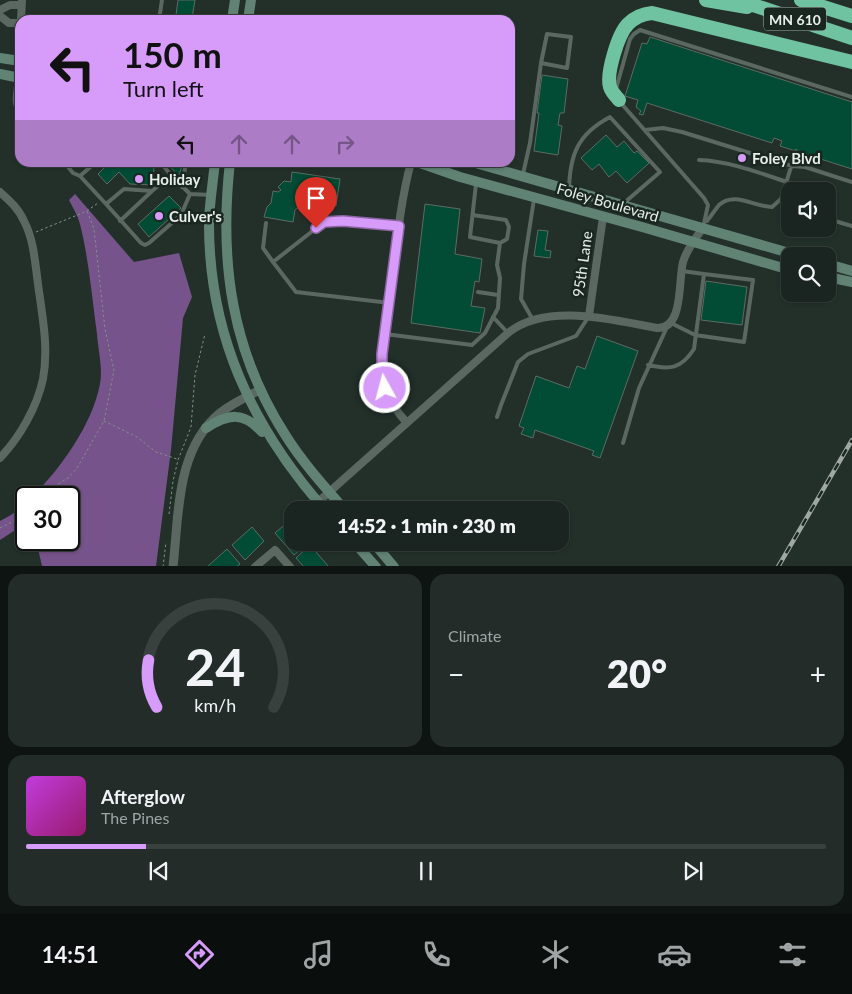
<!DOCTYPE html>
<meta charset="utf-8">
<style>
:root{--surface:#1a2420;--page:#232c29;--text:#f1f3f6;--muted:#9fa4a5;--line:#38413e;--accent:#d79bf9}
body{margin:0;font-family:Lato,sans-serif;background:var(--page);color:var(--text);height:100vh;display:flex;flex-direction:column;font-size:19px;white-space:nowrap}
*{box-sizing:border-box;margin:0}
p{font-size:16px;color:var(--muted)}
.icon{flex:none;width:28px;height:28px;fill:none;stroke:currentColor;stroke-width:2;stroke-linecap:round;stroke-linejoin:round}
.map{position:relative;height:566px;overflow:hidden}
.drawer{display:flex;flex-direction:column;gap:8px;padding:8px;background:#0e1412;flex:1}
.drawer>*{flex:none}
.hud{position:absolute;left:15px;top:15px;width:500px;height:152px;border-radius:15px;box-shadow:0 1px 4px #0004,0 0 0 1px var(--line);background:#d79bf9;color:#111;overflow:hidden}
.buttons{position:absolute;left:781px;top:182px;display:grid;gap:10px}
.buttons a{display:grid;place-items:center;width:55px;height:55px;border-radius:10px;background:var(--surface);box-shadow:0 1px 4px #0004,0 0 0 1px var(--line);font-size:25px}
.speed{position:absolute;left:15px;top:486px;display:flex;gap:10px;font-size:25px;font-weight:700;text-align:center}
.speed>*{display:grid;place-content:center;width:65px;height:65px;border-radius:50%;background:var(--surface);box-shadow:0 1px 4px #0004,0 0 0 1px var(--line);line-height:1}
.speed .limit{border:2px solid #111;border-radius:8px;background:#fff;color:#111}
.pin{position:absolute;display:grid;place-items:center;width:42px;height:42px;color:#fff;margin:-51px -21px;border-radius:50% 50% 50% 0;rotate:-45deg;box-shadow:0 0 5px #0007}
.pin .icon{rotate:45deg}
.me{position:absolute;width:55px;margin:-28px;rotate:353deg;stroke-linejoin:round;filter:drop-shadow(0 0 4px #0008)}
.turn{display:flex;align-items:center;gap:18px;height:105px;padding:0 25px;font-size:22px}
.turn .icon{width:65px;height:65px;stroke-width:2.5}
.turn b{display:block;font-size:35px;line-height:42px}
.lanes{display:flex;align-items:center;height:48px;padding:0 25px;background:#0003;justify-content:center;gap:25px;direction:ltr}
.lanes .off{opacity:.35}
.big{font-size:38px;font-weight:800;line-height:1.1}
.drawer .tile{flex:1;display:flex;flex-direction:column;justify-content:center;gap:8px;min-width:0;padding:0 18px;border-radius:15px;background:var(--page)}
.drawer .dial{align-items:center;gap:0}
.dial svg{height:130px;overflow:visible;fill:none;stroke:var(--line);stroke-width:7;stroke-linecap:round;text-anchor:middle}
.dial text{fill:var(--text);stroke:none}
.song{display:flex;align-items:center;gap:15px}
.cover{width:60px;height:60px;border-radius:8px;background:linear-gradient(135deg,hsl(290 70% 55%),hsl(320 70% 35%))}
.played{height:5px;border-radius:2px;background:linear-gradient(90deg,var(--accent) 15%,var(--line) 15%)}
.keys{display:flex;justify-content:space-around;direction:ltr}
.heat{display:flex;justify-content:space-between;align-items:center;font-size:28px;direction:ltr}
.drawer .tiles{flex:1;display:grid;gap:8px;grid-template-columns:1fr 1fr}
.tile:last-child{grid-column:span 2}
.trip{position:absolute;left:284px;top:501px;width:285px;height:50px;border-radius:15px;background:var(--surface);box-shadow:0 1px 4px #0004,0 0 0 1px var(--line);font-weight:800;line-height:50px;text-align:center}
.tab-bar{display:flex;height:80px;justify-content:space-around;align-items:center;background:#0a0e0d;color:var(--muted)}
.tab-bar .icon{width:35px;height:35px}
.tab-bar .active{color:var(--accent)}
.tab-bar b{font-size:22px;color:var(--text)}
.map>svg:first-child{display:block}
.forest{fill:#76538a}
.building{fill:#024b35;stroke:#5d6b64}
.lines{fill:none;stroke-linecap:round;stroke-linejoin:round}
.path{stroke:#848f8a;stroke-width:1;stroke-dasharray:2.5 2.5;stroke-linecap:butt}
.service{stroke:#5a6861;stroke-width:4}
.minor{stroke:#5a6861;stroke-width:8}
.tertiary{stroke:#5a6861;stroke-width:9}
.secondary{stroke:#608374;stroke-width:10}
.motorway{stroke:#6fc3a0;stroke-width:14}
.rail-casing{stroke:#9fa8a4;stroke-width:4.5}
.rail{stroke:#1a2620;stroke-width:2.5;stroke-dasharray:8;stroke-linecap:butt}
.route-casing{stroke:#8c65a2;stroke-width:12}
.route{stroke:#d79bf9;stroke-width:9}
.poi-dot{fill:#d79bf9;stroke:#1a2620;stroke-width:2}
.labels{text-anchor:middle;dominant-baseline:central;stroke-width:5;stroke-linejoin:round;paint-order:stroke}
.shield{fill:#1a2620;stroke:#aab3ae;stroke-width:1}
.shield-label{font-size:14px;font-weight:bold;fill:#e7efeb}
.poi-label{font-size:15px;font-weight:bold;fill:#e7efeb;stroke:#1a2620;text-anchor:start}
.street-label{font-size:15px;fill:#e7efeb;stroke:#1a2620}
</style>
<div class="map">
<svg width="852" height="567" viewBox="0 0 852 567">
<rect width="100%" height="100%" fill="#23302a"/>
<path class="forest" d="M 75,194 L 134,262 L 179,253 L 192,297 L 183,318 L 171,450 L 156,566 L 42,566 L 36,540 L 69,540 L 69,498 L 32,497 C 61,468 92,425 100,384 C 103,368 98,350 97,334 C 92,298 89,260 80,224 C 78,216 73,208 69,200 Z
M 26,503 L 26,523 L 0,540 L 0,521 L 11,515 Z"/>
<path class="building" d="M 178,0 L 195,0 L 192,18 L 176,15 Z
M 176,17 L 192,19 L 191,20 L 175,20 Z
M 650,37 L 852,102 L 852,169 L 780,146 L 782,141 L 774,138 L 772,143 L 647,103 L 643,115 L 639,114 L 641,111 L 636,107 L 638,100 L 625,96 L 642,43 L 647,44 Z
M 542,75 L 568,79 L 564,113 L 560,113 L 558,125 L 562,126 L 558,155 L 534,151 L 539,113 L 537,113 Z
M 606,135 L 617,147 L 624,141 L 634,153 L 637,151 L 649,163 L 627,183 L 616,171 L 609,177 L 599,164 L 592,170 L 581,158 Z
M 110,162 L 151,162 L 154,165 L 153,185 L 130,184 L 119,172 L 107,184 L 98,174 Z
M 166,162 L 183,162 L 179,176 Z
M 292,172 L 340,179 L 336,206 L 306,201 L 295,210 L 293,222 L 264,217 L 267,207 L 271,203 L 273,191 L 278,192 L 281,190 L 278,187 L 284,181 L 291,182 Z
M 169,196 L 181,208 L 149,237 L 138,224 Z
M 425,204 L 460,209 L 455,254 L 482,259 L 479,282 L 475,281 L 471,306 L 485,308 L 480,333 L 411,323 Z
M 538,230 L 548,231 L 545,250 L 551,251 L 550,258 L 534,256 Z
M 706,281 L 747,287 L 742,325 L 701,320 Z
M 597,336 L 638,351 L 600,458 L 592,455 L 594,451 L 535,430 L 533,438 L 521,434 L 524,428 L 519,426 L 536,376 L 569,388 L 577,366 L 585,369 Z
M 289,521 L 292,525 L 292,542 L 308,543 L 294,555 L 275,533 Z
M 252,527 L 264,541 L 245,560 L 232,545 Z
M 310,545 L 329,567 L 304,567 L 296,558 Z
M 227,549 L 240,564 L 236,567 L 207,567 Z"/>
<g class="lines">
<path class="path" d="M 36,232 L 87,211 L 98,203
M 104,421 L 137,437 L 156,452 L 177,459
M 44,498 L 58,484 L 68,478 L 77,468 L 104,421 L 114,370 L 105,329 L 94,229 L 87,211
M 169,514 L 173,481 L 178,460 L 191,427 L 195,375 L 205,334
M 0,528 L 26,515
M 163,567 L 166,542"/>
<path class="service" d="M 159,20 L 162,0
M 17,78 C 16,91 11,104 20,114
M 616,89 L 630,39 L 634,34 L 640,30 L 852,97
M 620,102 L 704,198 L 708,205 L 703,228
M 645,130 L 663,128 L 682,132 L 792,166 L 805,167 L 852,182
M 699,160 C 733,161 770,177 802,187 L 801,191
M 64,162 L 73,173 L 80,176 L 106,204 L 124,189 L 152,191 L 171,175 L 190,194 L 211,195
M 160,162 L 171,175
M 523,174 L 530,143 L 541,63 L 567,68 L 571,37 L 547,34 L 541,63
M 80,176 L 96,162
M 182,187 L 186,162
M 569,189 C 570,154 578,134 610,117 L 660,172 L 624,203
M 106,204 L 141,243 L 145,245 L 149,243 L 181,215 L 190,194
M 473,215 L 506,220 L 509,227 L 507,239 L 500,243
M 828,219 L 852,226
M 120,221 L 152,191
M 707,221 C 711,216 715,210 719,205 C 735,191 754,207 772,207 L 781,199 L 796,151
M 266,223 L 263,248 L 273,262
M 478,292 L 498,295
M 390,303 L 296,292 L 273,262 L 324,222 L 343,221 L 399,226
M 493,317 L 508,333
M 533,320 L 521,299 L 524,264 L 534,199
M 671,323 L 695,335 L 744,342 L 753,280 L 704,274
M 385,334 L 472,345 L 485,333 L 498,308 L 500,278 L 497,265 L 500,243 L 470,237 L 476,184
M 648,365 C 670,370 681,369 694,349 L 704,274 L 682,271
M 497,417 L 501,405 L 518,362 L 528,354 L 576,336 L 589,316
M 623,443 L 639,388 L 667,327"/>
<path class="minor" d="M 0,10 L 10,5 L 21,5
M 0,16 L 9,23 L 20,23
M 21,20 L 22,0
M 18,77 L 20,65
M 0,192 C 10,201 19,209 24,221 C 34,240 35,263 38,284 C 42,315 49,347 43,379 C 37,407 20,437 0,458
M 589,316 L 603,217
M 407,423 C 398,413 389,402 385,388 C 377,364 385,338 388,313 C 395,263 398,211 411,162
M 318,502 L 508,333 C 546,302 613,320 657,328 C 684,329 678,281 683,262 C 687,249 695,239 703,228
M 255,567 L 275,550 L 290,567"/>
<path class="tertiary" d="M 173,567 C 179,514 176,449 220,413 C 233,403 246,397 260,390"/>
<path class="secondary" d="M 232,20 L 235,0
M 248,20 L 251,0
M 0,58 L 20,61
M 0,74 L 20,78
M 215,162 C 213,181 210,200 209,220 C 208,333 251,426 325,510
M 230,162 C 219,261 231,351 286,436 C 303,463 324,486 345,510
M 417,162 L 460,177 L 642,227 L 790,270
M 472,162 L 800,256
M 828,264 L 852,271
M 828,277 L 852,282
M 206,428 C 228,414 243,411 262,432
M 354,542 L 376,567
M 373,542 L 394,567"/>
<path class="motorway" d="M 706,0 L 747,7
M 738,0 L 852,38
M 801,0 L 852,16
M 619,100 C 616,96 612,93 610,87 C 606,74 618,34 628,24 C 635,17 642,14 652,13 L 852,62"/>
<defs>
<path id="rail" d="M 778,567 L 852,440"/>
</defs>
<use href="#rail" class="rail-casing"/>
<use href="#rail" class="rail"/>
</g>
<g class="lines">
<defs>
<path id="route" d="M 316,228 L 324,222 L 343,221 L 399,226 L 382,354 L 382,377 L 385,388"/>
</defs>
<use href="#route" class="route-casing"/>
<use href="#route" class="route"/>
</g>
<g class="poi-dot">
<circle cx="742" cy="158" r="5"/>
<circle cx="139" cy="179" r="5"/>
<circle cx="159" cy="216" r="5"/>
</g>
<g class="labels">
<rect class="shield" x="764" y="7.5" width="62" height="23" rx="4"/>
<g class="shield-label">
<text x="795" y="19">MN 610</text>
</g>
<g class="poi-label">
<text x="752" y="158">Foley Blvd</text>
<text x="149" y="179">Holiday</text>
<text x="169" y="216">Culver's</text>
</g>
<g class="street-label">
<text transform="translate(608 202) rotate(16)">Foley Boulevard</text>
<text transform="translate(582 264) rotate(-82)">95th Lane</text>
</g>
</g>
</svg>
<div class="buttons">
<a><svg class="icon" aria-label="sound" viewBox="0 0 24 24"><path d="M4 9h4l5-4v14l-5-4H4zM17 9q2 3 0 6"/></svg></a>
<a><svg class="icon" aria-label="search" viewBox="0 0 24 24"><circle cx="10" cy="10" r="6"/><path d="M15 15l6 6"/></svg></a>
</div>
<div class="speed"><div class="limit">30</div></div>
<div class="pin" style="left:316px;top:228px;background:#d93025"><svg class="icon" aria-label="arrive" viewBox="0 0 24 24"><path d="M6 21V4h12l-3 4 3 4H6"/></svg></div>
<svg class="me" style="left:385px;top:388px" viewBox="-20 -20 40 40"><circle r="17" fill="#d79bf9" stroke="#fff" stroke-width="3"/><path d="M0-11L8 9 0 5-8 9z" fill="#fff"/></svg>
<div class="trip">14:52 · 1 min · 230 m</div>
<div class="hud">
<div class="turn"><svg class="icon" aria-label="left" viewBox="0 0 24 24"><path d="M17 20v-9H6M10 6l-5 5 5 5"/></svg><div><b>150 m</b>Turn left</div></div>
<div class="lanes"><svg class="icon" aria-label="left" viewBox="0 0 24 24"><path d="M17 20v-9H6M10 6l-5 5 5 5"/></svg><svg class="icon off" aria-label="ahead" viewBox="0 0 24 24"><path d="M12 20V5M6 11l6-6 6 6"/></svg><svg class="icon off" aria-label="ahead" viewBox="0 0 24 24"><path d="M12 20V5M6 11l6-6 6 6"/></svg><svg class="icon off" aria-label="right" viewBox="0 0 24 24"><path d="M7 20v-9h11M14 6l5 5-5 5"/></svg></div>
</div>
</div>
<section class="drawer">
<div class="tiles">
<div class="tile dial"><svg viewBox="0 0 100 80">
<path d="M14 69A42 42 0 1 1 86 69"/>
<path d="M14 69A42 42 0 0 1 9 40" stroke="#d79bf9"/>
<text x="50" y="56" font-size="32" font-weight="700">24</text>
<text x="50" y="72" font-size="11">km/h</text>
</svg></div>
<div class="tile"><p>Climate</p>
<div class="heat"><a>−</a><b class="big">20°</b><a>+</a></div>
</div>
<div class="tile">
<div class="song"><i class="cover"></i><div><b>Afterglow</b><p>The Pines</p></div></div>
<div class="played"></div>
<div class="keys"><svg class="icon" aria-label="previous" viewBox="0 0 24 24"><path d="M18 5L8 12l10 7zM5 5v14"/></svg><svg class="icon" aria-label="pause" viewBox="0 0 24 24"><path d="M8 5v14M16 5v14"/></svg><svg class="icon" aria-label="next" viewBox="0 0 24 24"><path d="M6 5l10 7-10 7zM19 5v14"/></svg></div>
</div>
</div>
</section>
<nav class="tab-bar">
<b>14:51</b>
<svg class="icon active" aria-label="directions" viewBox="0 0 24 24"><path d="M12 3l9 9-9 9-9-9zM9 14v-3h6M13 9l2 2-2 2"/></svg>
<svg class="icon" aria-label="music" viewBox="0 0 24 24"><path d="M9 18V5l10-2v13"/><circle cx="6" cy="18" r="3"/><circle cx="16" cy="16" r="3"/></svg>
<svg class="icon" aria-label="phone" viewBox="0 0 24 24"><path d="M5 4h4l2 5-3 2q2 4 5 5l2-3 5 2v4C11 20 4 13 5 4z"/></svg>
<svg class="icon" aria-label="climate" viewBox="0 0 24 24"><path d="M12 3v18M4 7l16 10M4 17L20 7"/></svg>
<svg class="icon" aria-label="car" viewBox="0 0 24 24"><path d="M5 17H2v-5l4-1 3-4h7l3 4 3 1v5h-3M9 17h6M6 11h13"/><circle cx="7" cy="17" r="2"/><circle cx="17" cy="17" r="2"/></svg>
<svg class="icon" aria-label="filters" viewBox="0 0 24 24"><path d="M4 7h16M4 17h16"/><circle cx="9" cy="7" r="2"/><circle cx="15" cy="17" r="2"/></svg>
</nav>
